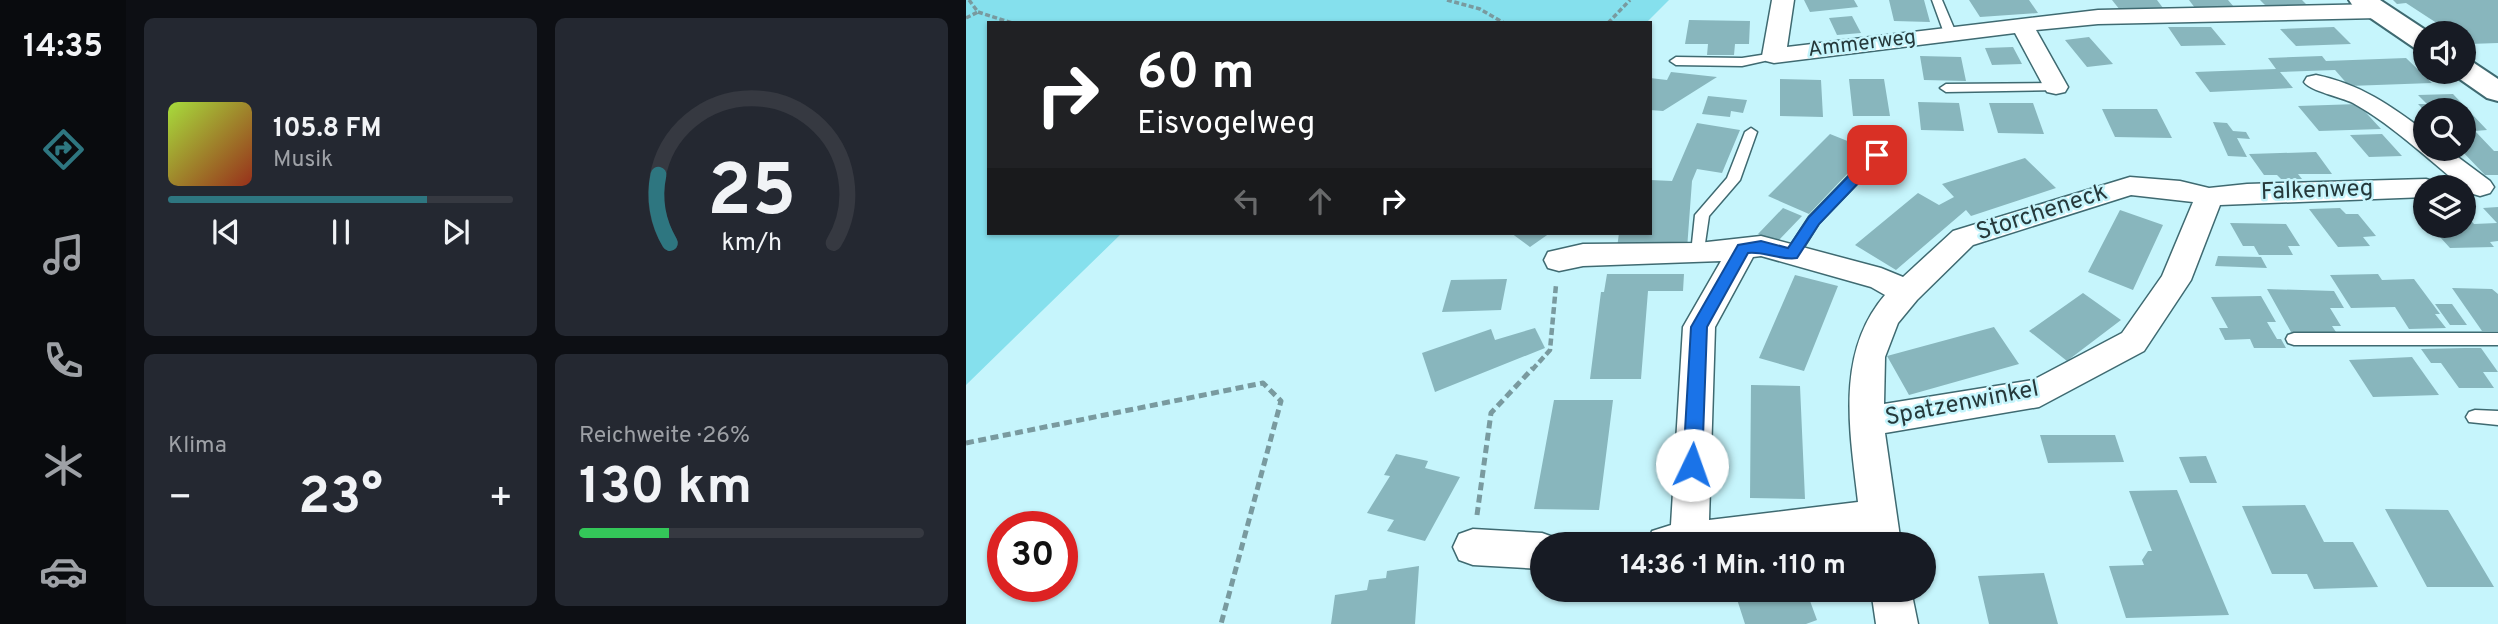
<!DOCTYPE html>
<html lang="de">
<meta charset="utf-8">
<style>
:root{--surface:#171b24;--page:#242831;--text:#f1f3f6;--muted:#9ea1a6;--line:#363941;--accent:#2e7680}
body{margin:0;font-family:Overpass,sans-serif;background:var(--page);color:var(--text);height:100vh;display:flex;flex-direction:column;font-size:26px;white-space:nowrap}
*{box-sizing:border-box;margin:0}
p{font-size:23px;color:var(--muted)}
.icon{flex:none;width:38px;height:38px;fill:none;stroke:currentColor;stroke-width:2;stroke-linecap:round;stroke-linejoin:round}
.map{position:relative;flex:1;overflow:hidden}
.drawer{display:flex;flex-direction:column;gap:18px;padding:18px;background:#0d0f14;width:840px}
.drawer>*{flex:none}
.hud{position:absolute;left:21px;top:21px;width:665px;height:214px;border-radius:0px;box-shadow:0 2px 5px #0004;background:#202124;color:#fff;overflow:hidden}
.tools{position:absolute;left:1447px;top:21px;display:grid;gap:14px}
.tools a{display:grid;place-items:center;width:63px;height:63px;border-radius:50%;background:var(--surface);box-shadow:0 2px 5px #0004;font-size:35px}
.speed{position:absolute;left:21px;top:511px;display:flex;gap:14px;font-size:35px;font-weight:700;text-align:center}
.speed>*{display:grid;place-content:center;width:91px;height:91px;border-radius:50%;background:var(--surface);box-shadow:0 2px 5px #0004;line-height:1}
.speed .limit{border:10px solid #d22;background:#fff;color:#111}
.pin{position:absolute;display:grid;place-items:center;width:60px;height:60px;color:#fff;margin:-30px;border-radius:14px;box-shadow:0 4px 10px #0006}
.me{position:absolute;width:77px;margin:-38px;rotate:3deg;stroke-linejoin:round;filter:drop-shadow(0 0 5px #0008)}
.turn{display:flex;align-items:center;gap:24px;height:147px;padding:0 35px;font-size:32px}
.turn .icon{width:91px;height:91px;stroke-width:2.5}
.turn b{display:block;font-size:49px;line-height:60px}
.lanes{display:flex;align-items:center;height:66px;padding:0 35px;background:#0003;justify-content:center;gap:35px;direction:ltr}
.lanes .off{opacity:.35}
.big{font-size:52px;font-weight:700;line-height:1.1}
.drawer .widget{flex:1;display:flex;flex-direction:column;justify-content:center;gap:10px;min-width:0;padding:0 24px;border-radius:10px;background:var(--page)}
.drawer .dial{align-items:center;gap:0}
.dial svg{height:182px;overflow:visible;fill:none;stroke:var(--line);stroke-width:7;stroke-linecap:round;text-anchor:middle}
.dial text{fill:var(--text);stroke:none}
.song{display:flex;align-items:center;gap:21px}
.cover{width:84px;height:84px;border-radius:10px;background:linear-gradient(135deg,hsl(80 70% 55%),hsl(10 70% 35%))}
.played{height:7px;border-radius:4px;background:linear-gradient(90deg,var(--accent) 75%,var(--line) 75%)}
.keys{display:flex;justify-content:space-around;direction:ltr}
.heat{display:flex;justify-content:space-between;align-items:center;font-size:38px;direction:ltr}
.charge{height:10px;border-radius:5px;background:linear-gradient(90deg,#34c759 26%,var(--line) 0)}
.drawer .tiles{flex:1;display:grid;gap:18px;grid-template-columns:repeat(2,1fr)}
.trip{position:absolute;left:564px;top:532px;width:406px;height:70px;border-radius:35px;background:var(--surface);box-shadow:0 2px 5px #0004;font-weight:700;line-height:70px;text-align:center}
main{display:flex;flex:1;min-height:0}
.tab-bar{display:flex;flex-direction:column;width:126px;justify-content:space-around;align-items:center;background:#090b0e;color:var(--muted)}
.tab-bar .icon{width:49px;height:49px}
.tab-bar .active{color:var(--accent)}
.tab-bar b{font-size:32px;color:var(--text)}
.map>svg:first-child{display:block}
.green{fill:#85e0ed}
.building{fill:#88b6bd}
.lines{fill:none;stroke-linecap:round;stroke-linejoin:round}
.service-casing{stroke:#3f6a71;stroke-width:3}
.minor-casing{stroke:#3f6a71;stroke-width:3}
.tertiary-casing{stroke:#3f6a71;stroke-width:4}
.path-far2{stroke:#799a9f;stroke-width:3.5;stroke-dasharray:5 2.5;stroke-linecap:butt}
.path-far1{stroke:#799a9f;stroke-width:4.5;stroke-dasharray:7 3.5;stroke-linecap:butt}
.path{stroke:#799a9f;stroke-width:5;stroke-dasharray:8 4.5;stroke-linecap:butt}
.service{fill:#fff;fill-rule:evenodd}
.minor{fill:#fff;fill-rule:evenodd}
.tertiary{fill:#fff;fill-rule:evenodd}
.route{fill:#1a73e8;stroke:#114b97;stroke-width:2}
.labels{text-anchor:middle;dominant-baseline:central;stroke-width:5;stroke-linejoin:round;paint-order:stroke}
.far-street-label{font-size:21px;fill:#26393b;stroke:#c6f5fc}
.street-label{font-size:24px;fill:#26393b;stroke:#c6f5fc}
</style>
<main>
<nav class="tab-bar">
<b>14:35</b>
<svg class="icon active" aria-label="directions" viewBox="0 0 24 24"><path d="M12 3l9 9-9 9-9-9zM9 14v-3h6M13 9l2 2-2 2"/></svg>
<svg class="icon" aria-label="music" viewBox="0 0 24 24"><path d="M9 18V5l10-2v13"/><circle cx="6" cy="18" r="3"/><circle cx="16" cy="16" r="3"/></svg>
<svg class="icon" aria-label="phone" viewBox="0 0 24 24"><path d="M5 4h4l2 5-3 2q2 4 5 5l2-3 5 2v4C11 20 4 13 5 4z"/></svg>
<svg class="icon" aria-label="climate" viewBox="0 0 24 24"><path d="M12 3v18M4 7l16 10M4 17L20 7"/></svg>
<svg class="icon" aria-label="car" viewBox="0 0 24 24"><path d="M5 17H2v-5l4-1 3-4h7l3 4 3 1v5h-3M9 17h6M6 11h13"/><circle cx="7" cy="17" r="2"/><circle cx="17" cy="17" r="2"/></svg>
</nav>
<section class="drawer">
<div class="tiles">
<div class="widget">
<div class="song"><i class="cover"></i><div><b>105.8 FM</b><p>Musik</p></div></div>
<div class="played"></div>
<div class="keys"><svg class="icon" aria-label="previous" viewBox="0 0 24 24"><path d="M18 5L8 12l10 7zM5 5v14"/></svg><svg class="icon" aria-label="pause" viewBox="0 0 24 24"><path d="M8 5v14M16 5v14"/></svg><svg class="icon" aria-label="next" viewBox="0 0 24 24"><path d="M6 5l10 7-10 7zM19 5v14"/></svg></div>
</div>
<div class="widget dial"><svg viewBox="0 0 100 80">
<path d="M14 69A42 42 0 1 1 86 69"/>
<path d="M14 69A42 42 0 0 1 9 39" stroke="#2e7680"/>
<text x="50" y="56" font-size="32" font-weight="700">25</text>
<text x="50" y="72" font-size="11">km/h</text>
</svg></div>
<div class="widget"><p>Klima</p>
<div class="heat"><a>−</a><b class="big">23°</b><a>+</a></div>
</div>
<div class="widget"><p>Reichweite · 26%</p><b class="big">130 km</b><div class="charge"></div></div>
</div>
</section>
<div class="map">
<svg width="1532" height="624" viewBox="0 0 1532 624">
<rect width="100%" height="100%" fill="#c6f5fc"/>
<path class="green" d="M 0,0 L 703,0 L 680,23 L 23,23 L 23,233 L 156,233 L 0,385 Z"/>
<path class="building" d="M 838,0 L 888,0 L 892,7 L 844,12 Z
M 923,0 L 958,0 L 964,22 L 928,21 Z
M 1003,0 L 1063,0 L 1072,13 L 1014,17 Z
M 1146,0 L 1191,0 L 1197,8 L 1154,10 Z
M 1223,0 L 1262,0 L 1268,7 L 1229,8 Z
M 1294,0 L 1336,0 L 1341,5 L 1301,7 Z
M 1427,0 L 1532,0 L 1532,43 L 1503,44 L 1498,41 L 1498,33 L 1486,33 L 1440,3 L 1431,4 Z
M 886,16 L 895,33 L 871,35 L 863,18 Z
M 723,20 L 784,21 L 783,44 L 769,44 L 768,55 L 741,55 L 742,44 L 719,44 Z
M 1202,27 L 1245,27 L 1260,45 L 1215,46 Z
M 1368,27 L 1385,44 L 1330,46 L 1314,29 Z
M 1123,37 L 1147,64 L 1121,67 L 1099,40 Z
M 1047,47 L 1056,64 L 1026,65 L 1019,48 Z
M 954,56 L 995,57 L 1000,81 L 958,80 Z
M 1356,56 L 1360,61 L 1440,58 L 1466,83 L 1383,86 L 1369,70 L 1314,72 L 1327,88 L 1244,92 L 1229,72 L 1310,69 L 1302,58 Z
M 705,72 L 751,77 L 697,111 L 684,110 L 684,78 L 701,80 Z
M 814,79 L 855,80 L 857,117 L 814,116 Z
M 883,79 L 918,79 L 924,116 L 887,116 Z
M 1487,94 L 1521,130 L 1509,131 L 1528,151 L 1532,151 L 1532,175 L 1519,175 L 1494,149 L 1498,149 L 1498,110 L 1458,110 L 1452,104 L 1461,104 L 1452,95 Z
M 742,96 L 781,100 L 777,113 L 765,111 L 764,117 L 736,114 Z
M 952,102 L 993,103 L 998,131 L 955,130 Z
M 1023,103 L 1067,103 L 1078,134 L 1032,133 Z
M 1392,104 L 1415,129 L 1353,131 L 1332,106 Z
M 1136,109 L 1191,109 L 1206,138 L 1149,137 Z
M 1247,122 L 1261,123 L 1267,131 L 1280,132 L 1284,139 L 1271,138 L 1281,157 L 1262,156 Z
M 731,123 L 774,130 L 756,173 L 731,169 L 726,181 L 721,249 L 651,248 L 653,233 L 684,233 L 684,180 L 706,181 Z
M 864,134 L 904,150 L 843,214 L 802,196 Z
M 1416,134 L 1436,156 L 1403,157 L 1384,135 Z
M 1350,152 L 1366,174 L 1332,174 L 1336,179 L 1315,179 L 1311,175 L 1298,175 L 1283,154 Z
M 1059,158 L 1090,188 L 1005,216 L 1000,210 L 930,270 L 889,245 L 952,193 L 973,205 L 988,197 L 976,184 Z
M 1532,207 L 1532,241 L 1524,242 L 1528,247 L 1484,248 L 1464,226 L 1498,226 L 1498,213 L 1508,224 L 1531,223 L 1517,208 Z
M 817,208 L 836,216 L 810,243 L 792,234 Z
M 1374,208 L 1380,214 L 1392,214 L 1410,236 L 1397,237 L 1404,246 L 1372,247 L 1343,209 Z
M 1154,210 L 1197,225 L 1167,290 L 1122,272 Z
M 1264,223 L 1320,224 L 1334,246 L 1322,246 L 1327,255 L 1293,255 L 1288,246 L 1277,246 Z
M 545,233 L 584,233 L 564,247 Z
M 1252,256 L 1295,257 L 1301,268 L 1249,266 Z
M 641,274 L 718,274 L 717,291 L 682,291 L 675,379 L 624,379 L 635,292 L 638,292 Z
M 1412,274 L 1416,280 L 1448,279 L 1474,314 L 1469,314 L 1480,328 L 1443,329 L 1429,307 L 1385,308 L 1364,275 Z
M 829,275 L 872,286 L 838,371 L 793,358 Z
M 541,279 L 535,310 L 476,312 L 485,280 Z
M 1486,288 L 1526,289 L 1532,294 L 1532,331 L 1516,331 Z
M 1301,289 L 1368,291 L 1378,308 L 1364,308 L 1375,326 L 1366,326 L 1370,332 L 1325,332 Z
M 1117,293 L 1155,320 L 1101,361 L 1063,331 Z
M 1295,296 L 1310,322 L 1301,322 L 1311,339 L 1315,339 L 1320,348 L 1288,348 L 1284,339 L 1259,340 L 1253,328 L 1262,328 L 1245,297 Z
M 1469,304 L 1486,304 L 1501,325 L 1484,325 Z
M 1028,327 L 1053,364 L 943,395 L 921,356 Z
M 569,328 L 579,348 L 469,392 L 456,353 L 525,329 L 529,340 Z
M 1499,348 L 1515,348 L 1532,372 L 1517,372 L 1528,388 L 1493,388 L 1475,363 L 1465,363 L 1455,349 Z
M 1446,357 L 1473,395 L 1407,397 L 1383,360 Z
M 785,385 L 834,386 L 839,499 L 784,498 Z
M 588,400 L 647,400 L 633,510 L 568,509 Z
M 1074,435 L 1149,435 L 1158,462 L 1082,463 Z
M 430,454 L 462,461 L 459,468 L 494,477 L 459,541 L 421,531 L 428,520 L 401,513 L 424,476 L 418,475 Z
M 1240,456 L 1251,483 L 1224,483 L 1213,457 Z
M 1211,490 L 1263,615 L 1160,618 L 1143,566 L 1178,565 L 1176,560 L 1182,551 L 1186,551 L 1163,491 Z
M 1339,505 L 1358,542 L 1387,542 L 1412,587 L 1348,589 L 1341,574 L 1306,574 L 1276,506 Z
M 1419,509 L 1482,510 L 1528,587 L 1461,587 Z
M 453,566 L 449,624 L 365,624 L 369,595 L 401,590 L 403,580 L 420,578 L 421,571 Z
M 1078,573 L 1092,624 L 1023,624 L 1012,576 Z
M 768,590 L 840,590 L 851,620 L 840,624 L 779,624 Z"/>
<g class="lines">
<defs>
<path id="service" d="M 966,0 L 976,0 L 990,33 L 988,35 L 978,33 Z
M 808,53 L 812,54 L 812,58 L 776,66 L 710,65 L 704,61 L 710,57 L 776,58 Z
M 1090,83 L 1094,84 L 1094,90 L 980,92 L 974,88 L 980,84 Z
M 785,128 L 791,132 L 774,180 L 743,216 L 737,257 L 727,257 L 725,253 L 729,215 L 761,178 L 779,132 Z
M 911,151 L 918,155 L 916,158 L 853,223 L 831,258 L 821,258 L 819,254 L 843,217 L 906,152 Z
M 1328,333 L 1532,333 L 1532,345 L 1328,345 L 1322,343 L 1320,339 L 1322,335 Z
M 1509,410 L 1532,411 L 1532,425 L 1503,422 L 1500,417 L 1503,412 Z"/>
<path id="minor" d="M 806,0 L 828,0 L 821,47 L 1132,10 L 1413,4 L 1421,6 L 1424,11 L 1421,16 L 1413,18 L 1132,24 L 1070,30 L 1102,87 L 1099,92 L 1090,94 L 1081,92 L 1078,87 L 1049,33 L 808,63 L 800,61 L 796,56 Z
M 1350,75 C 1394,84 1424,105 1460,132 L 1460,149 L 1481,149 L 1524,181 L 1528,187 L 1524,193 L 1514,196 L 1504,193 C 1467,164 1430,127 1387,103 C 1375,97 1344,91 1338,82 L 1341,77 Z
M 1164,177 L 1214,181 L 1243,188 L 1281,184 L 1460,179 L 1470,182 L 1473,187 L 1460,187 L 1460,197 L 1254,205 L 1225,280 L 1178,351 L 1073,407 L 919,433 L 935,544 L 897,544 L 896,536 L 836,544 L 681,544 L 686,531 L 705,525 L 717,327 L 755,261 L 617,266 L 593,271 L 582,268 L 578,260 L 582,252 L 617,244 L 732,243 L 795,236 L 915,268 L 937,277 L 987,231 ZM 1165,195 L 1227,202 L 1196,276 L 1156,333 L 1067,380 L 918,404 L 919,357 L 932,323 L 951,300 L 1007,245 ZM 795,256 L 905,287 L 919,295 C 869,353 884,432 892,502 L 743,520 L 749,327 L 787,257 Z
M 507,529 L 576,533 L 590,538 L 593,544 L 576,544 L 576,569 L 507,565 L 493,560 L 487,547 L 493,534 Z
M 905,590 L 945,590 L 952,624 L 910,624 Z"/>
<path id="tertiary" d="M 1383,0 L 1414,0 L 1464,33 L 1460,33 L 1460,51 L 1450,49 L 1387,6 Z
M 1498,60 L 1508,63 L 1532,79 L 1532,101 L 1521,98 L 1488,75 L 1485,72 L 1498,72 Z"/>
</defs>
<use href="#service" class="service-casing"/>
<use href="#minor" class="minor-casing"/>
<use href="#tertiary" class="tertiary-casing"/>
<path class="path-far2" d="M 3,0 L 12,12 L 46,23
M 481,0 L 514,9 L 538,23
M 0,18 L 12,12
M 642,23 L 664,0"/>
<path class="path-far1" d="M 566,370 L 584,350 L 590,285"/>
<path class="path" d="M 0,443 L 297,383 L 315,401 L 255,624
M 511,515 L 525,413 L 567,368"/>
<use href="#service" class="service"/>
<use href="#minor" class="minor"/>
<use href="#tertiary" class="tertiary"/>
</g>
<path class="route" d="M 911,151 L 916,152 L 916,158 L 853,224 L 831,258 C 816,261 799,251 782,253 L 741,327 L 736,465 L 733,471 L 726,473 L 720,471 L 717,465 L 725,327 L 772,245 L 795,241 L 822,248 L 843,217 L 906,152 Z"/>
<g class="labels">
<g class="far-street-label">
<text transform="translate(896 44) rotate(-7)">Ammerweg</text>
</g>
<g class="street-label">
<text transform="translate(1351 191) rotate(-2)">Falkenweg</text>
<text transform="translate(1076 213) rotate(-18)">Storcheneck</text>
<text transform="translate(996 404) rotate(-11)">Spatzenwinkel</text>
</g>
</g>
</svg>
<div class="tools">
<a><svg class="icon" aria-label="sound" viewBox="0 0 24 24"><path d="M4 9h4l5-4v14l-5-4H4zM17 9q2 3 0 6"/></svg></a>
<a><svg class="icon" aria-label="search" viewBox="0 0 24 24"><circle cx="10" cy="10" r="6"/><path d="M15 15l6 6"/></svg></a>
<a><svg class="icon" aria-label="layers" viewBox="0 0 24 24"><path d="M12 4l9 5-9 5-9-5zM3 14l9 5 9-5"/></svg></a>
</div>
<div class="speed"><div class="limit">30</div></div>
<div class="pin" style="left:911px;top:155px;background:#d93025"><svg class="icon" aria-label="arrive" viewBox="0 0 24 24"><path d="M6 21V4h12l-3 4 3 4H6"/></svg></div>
<svg class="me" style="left:726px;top:465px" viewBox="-20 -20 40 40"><circle r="19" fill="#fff"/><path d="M0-13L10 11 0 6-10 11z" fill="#1a73e8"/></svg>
<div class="trip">14:36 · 1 Min. · 110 m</div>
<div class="hud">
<div class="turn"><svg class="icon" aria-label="right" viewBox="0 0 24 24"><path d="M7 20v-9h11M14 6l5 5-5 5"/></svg><div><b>60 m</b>Eisvogelweg</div></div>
<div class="lanes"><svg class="icon off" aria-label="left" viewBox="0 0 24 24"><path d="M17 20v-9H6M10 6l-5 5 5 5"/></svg><svg class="icon off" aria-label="ahead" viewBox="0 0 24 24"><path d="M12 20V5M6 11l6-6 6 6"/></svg><svg class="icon" aria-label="right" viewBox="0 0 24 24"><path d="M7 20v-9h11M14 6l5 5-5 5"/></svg></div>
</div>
</div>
</main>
